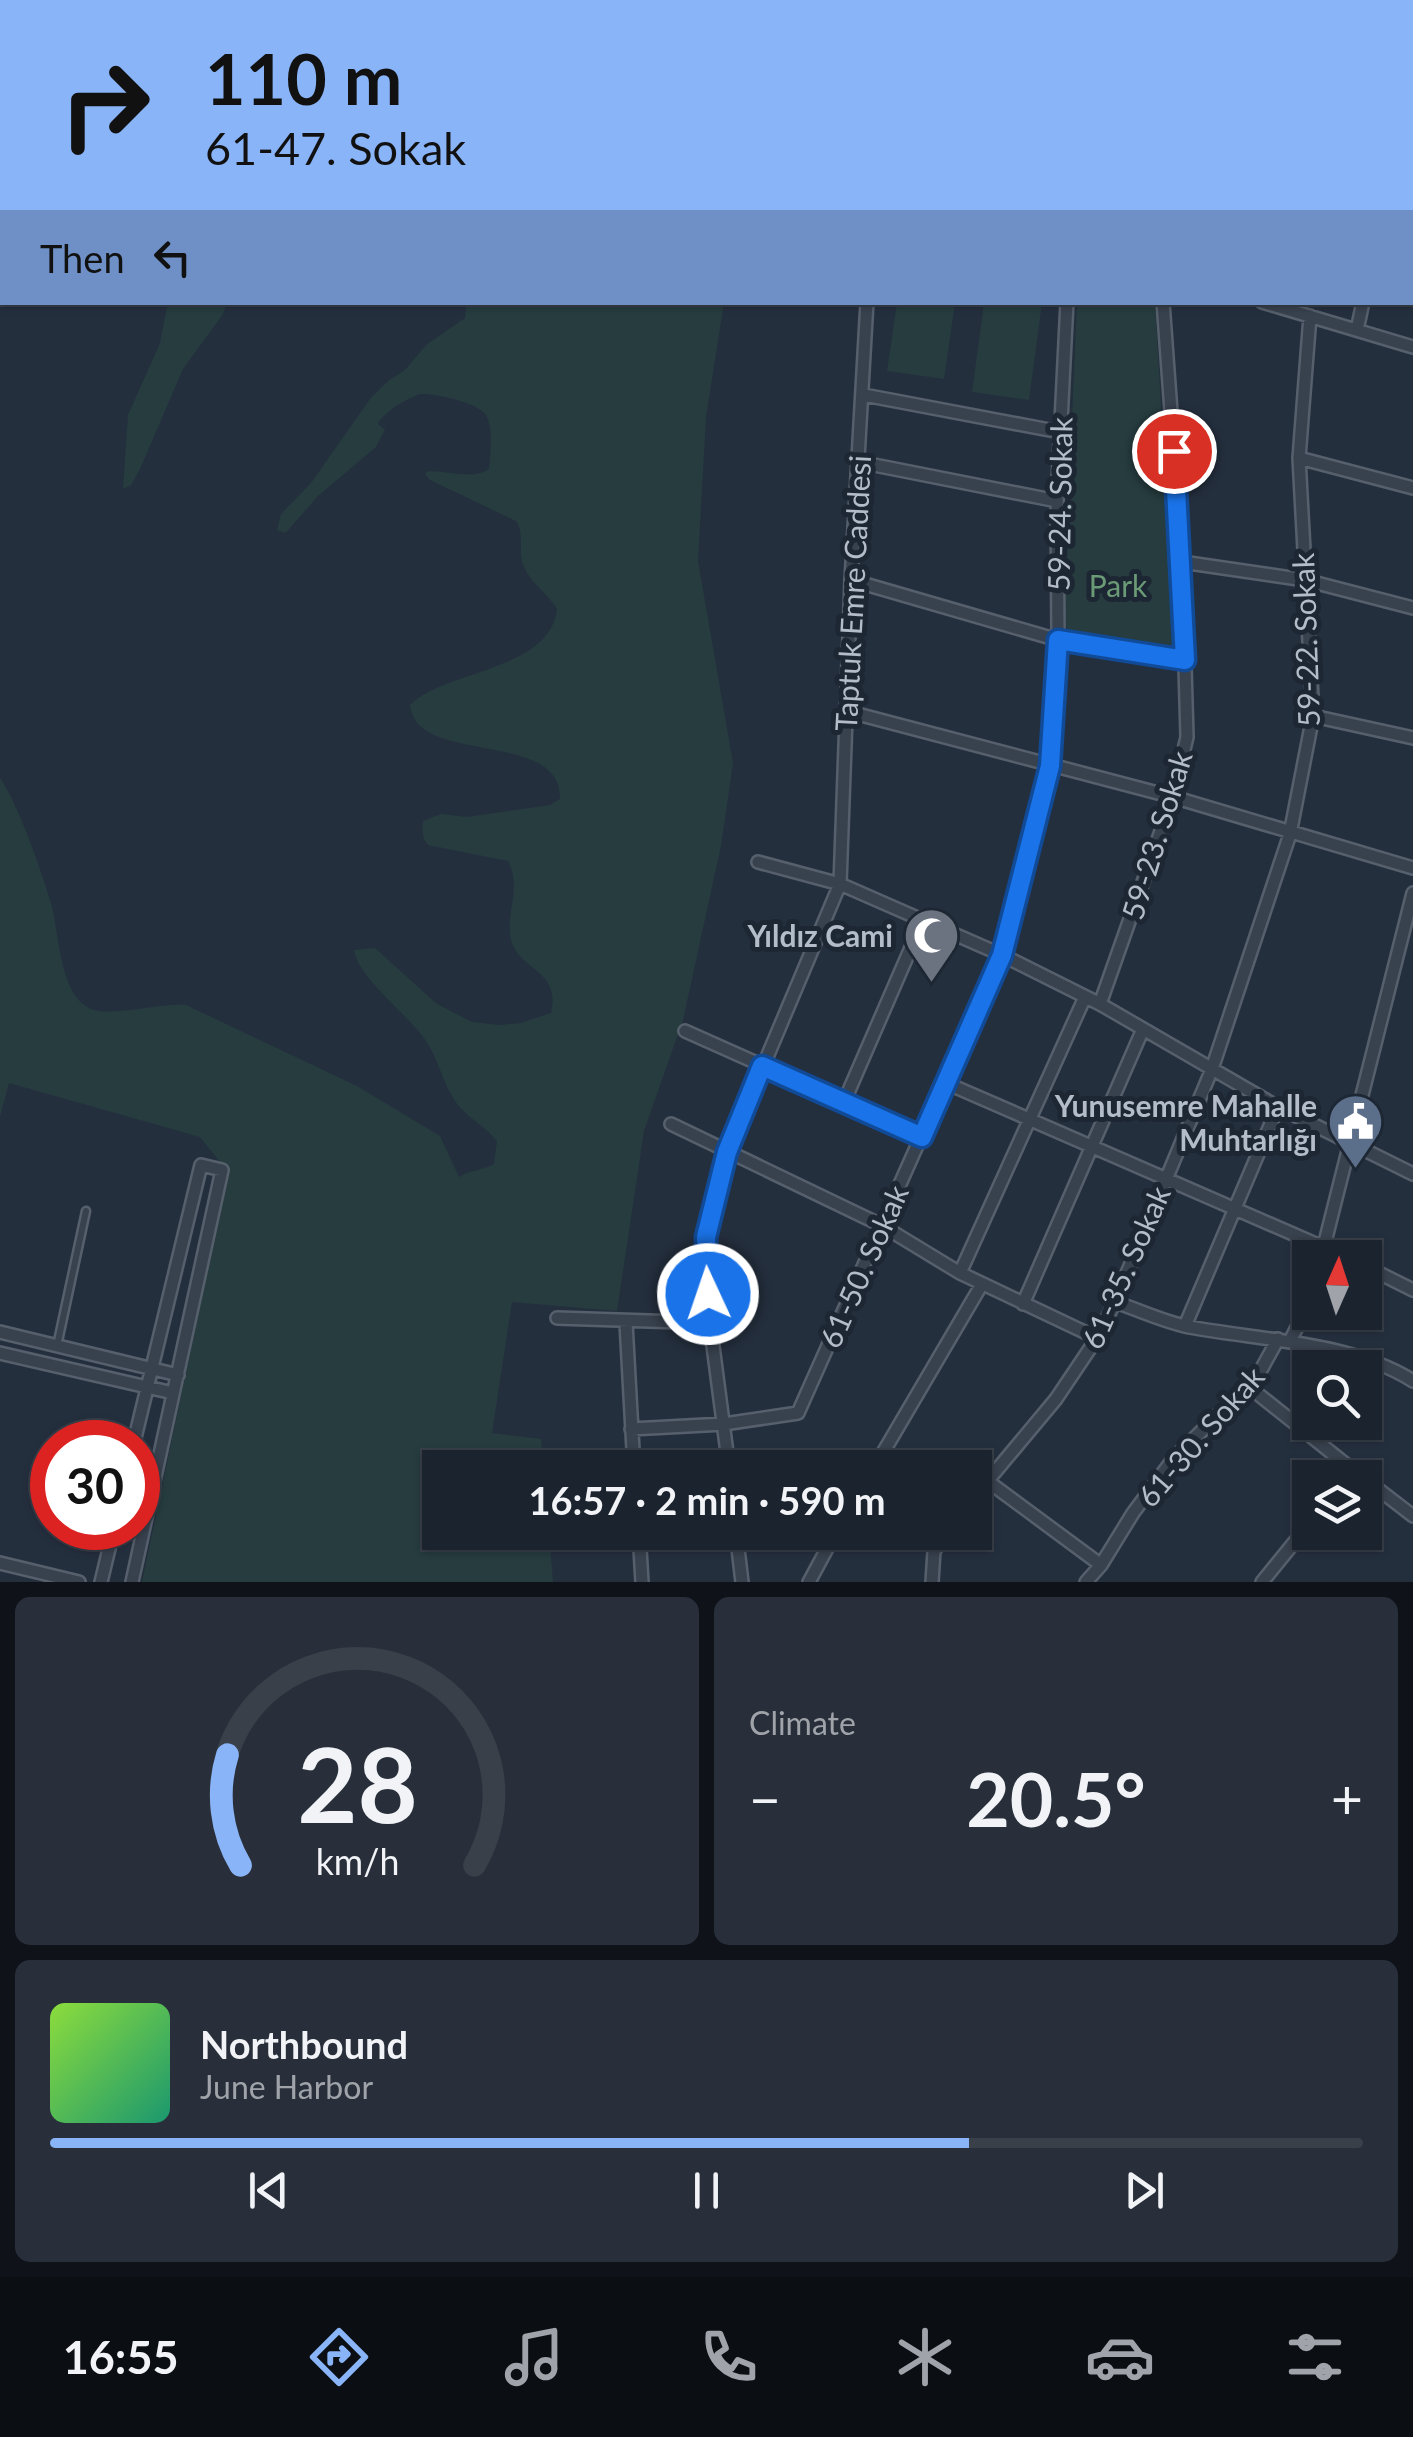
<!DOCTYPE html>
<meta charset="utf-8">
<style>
:root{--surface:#1b232e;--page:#282f3a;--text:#f1f3f6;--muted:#a0a4aa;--line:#39404a;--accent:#8ab4f8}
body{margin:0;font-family:Lato,sans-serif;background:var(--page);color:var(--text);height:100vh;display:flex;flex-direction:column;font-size:38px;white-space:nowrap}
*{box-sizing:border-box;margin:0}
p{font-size:32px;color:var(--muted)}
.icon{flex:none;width:55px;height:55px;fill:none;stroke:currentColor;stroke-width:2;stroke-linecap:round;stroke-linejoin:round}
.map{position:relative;height:1582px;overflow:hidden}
.panel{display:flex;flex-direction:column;gap:15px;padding:15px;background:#0f1319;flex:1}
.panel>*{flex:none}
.hud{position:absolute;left:0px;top:0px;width:1415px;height:305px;box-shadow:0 2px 8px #0004,0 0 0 2px var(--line);background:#8ab4f8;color:#111;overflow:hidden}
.needle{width:65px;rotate:3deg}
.tools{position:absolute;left:1292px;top:1240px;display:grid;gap:20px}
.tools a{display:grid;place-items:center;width:90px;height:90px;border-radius:0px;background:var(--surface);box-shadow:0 2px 8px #0004,0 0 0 2px var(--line);font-size:50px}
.speed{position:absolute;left:30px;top:1420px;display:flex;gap:20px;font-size:50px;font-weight:700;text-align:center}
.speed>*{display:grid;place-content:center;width:130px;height:130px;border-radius:50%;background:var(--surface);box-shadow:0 2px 8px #0004,0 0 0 2px var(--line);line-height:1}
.speed .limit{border:15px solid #d22;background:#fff;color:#111}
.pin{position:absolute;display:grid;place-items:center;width:85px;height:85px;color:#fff;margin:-42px;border:5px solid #fff;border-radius:50%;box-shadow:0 2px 10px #0007}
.me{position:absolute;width:110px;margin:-55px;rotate:357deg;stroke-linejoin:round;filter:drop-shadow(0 0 8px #0008)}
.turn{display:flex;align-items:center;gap:35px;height:210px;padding:0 40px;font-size:45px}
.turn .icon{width:130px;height:130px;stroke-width:2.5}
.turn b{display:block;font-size:70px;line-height:85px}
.then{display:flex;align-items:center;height:95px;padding:0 40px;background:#0003;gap:20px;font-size:38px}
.big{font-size:75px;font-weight:700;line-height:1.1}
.panel .widget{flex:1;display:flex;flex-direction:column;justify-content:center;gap:15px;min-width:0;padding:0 35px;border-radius:15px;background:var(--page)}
.panel .dial{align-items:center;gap:0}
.dial svg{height:260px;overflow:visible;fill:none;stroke:var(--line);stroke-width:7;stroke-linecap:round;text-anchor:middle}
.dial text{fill:var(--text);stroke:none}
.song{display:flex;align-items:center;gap:30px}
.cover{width:120px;height:120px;border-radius:15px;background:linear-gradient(135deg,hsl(90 70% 55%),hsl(160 70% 35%))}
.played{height:10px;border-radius:5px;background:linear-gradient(90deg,var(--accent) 70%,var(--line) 70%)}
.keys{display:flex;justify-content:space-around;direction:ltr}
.heat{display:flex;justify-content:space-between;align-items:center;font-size:55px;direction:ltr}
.panel .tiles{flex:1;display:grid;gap:15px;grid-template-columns:1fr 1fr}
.widget:last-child{grid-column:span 2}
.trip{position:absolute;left:422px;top:1450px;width:570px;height:100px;border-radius:0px;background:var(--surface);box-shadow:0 2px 8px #0004,0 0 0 2px var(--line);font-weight:700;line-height:100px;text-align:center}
.tabs{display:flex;height:160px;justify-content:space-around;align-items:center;background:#0b0e12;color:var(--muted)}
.tabs .icon{width:70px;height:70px}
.tabs .selected{color:var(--accent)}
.tabs b{font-size:45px;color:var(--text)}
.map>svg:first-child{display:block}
.green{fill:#263c3f}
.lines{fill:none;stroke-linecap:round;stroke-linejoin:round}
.service-casing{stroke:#565f6c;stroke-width:11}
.minor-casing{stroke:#565f6c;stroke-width:16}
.tertiary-casing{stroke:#565f6c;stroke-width:20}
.service{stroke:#38414e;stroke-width:6}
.minor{stroke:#38414e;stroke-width:11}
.tertiary{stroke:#38414e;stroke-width:15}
.route-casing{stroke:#114b97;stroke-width:25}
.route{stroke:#1a73e8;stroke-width:18}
.labels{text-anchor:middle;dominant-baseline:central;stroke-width:10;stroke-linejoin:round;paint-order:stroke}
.street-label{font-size:30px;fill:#b4bcc9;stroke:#1d2633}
.park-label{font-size:30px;fill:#6b9a76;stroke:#1d2633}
.poi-label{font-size:30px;font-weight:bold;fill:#b4bcc9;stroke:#1d2633;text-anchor:end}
</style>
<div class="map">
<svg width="1413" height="1582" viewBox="0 0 1413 1582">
<rect width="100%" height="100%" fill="#242f3e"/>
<path class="green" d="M 0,17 L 2,18 L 2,266 L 0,263 Z
M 168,302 L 227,303 L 223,314 L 183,369 L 140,469 L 131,485 L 123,489 L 128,415 L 160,343 Z
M 460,303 L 724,303 L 706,417 L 698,561 L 733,763 L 721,846 L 683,1020 L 644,1131 L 617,1311 L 512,1302 L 492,1433 L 541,1439 L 544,1467 L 440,1468 L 440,1532 L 549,1533 L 553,1582 L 142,1582 L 228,1172 L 200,1137 L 9,1083 L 0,1117 L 0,778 C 17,801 44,877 52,907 C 59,934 60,1000 94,1010 C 114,1016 160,1003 186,1005 L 357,1086 L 440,1136 L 459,1177 C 471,1169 483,1171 494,1164 L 497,1141 C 485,1126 468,1118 457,1104 C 443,1085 439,1060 426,1041 C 408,1014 358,978 354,950 L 375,948 L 437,1004 L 472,1022 L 499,1025 L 521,1023 L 551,1013 C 562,966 513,972 510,933 C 508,908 521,885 508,861 L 428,845 C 422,838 422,831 423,821 L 441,814 L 467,817 L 550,805 L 560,799 C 562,728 416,767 410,705 C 445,670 550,671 557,609 C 548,594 533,585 525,569 C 516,553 526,536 516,521 L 430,480 L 425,474 L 428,471 C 448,471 474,480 489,469 C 490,452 494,430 486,415 C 479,403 435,393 421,394 C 410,396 381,414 378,424 L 385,430 L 376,447 L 318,496 L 289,529 L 285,533 L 277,530 L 281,514 L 311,483 L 370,399 L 389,380 L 404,371 L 426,345 L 465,318 L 466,308 Z
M 897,303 L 955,303 L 944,379 L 887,371 Z
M 984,303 L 1042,303 L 1029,400 L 972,392 Z
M 1077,303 L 1155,303 L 1175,647 L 1071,634 L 1063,622 Z"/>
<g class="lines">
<defs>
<path id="service" d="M 1412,229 L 1413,229
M 57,1346 L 86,1211"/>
<path id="minor" d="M 15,0 L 21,2
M 392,0 L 401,2
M 73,2 L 74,0
M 172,2 L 172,0
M 354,2 L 355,0
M 623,2 L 623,0
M 832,2 L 833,0
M 968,2 L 969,0
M 993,2 L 993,0
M 1207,2 L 1207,0
M 1335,2 L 1336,0
M 1412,67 L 1413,67
M 1262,302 L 1413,347
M 1357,330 L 1363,302
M 864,395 L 1060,432
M 1299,458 L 1413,488
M 859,462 L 1057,501
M 1182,562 L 1305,580 L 1413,608
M 851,580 L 1058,640 L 1185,659
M 846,711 L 1173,797 L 1413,868
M 1313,716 L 1413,738
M 758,862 L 840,884 L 1002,955 L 1100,1004 L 1278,1107 L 1413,1174
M 1100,1004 L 1173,797 L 1187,737 L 1182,562 L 1163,302
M 685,1031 L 922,1137
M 946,1083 L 1348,1258
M 844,1102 L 923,920
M 671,1124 L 881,1225 L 960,1273 L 1097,1338
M 1324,1246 L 1413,893
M 1365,1266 L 1413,1290
M 960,1273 L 1085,997
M 1115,1302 C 1139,1310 1164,1322 1189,1327 C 1259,1340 1352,1342 1413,1381
M 1023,1304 L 1143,1029
M 557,1318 L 710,1323
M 626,1323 L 634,1468
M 1185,1326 L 1278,1107
M 0,1332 L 178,1375
M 1290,1341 L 1310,1302
M 0,1353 L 173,1393
M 1248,1386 L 1363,1478
M 631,1429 L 724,1424 L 798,1413 L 1002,955 L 1050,766 L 1058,640 L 1057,501 L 1067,302
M 729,1468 L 710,1323 L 705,1237 L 727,1152 L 840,884 L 851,580 L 867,302
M 874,1468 L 982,1284
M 1365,1479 L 1413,1516
M 986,1480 L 1101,1565
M 975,1496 L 1056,1399 L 1097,1338 L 1115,1302 L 1212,1069 L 1290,834 L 1313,716 L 1299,458 L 1310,316
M 639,1532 L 642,1582
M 736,1532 L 742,1582
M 0,1563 L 79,1582
M 101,1582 L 114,1528
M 132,1582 L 222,1170 L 201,1165 L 134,1442
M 809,1582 L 836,1532
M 932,1582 L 934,1551 L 948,1532
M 1086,1582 L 1101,1565 L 1133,1513 L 1174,1458 L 1257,1377 L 1278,1339
M 1262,1582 L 1310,1523"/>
<path id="tertiary" d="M 1021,0 L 1031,2
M 1122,0 L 1131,2
M 1412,101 L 1413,101
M 1412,128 L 1413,128"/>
</defs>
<use href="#service" class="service-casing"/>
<use href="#minor" class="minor-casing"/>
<use href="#tertiary" class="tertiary-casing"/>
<use href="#service" class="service"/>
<use href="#minor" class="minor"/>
<use href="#tertiary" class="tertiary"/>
</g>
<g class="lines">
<defs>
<path id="route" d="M 708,1294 L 706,1237 L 727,1152 L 762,1066 L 922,1137 L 1002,955 L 1050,766 L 1058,640 L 1185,660 L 1174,451"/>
</defs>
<use href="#route" class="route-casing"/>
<use href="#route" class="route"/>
</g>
<defs>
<symbol id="mosque-pin" viewBox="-11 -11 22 30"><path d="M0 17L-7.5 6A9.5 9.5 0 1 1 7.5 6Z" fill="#6b7280" stroke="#1d2633"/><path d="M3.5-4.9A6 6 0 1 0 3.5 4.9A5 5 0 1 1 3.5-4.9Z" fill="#fff"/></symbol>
<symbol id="civic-pin" viewBox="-11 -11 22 30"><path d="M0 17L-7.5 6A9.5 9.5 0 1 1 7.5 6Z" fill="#5c6f8a" stroke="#1d2633"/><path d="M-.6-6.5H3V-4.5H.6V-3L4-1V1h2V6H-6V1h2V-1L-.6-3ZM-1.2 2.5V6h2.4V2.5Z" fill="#fff"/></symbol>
</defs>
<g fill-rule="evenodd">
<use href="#mosque-pin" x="900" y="904" width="63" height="86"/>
<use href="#civic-pin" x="1324" y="1090" width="63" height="86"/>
</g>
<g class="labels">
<g class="street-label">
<text transform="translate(1059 504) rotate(-89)">59-24. Sokak</text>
<text transform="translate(852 593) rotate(-87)">Taptuk Emre Caddesi</text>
<text transform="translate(1305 640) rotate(-92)">59-22. Sokak</text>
<text transform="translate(1156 835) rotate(-73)">59-23. Sokak</text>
<text transform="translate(863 1266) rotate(-66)">61-50. Sokak</text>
<text transform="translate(1125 1267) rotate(-66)">61-35. Sokak</text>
<text transform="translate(1200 1436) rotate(-49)">61-30. Sokak</text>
</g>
<g class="park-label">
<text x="1118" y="585">Park</text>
</g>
<g class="poi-label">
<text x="893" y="935">Yıldız Cami</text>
<text x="1317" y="1105">Yunusemre Mahalle<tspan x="1317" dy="34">Muhtarlığı</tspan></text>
</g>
</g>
</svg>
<div class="tools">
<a><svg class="needle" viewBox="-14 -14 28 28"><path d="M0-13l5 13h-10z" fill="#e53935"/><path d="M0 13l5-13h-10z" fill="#a0a4aa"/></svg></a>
<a><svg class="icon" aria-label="search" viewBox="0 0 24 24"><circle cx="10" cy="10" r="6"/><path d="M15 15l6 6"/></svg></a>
<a><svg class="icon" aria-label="layers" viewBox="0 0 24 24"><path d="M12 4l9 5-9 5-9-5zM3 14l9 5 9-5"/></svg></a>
</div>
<div class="speed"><div class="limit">30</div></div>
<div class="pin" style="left:1174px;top:451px;background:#d93025"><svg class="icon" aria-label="arrive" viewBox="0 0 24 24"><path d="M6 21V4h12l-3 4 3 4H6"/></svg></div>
<svg class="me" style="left:708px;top:1294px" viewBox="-20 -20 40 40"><circle r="17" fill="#1a73e8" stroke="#fff" stroke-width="3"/><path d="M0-11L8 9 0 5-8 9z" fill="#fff"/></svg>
<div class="trip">16:57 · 2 min · 590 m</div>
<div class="hud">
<div class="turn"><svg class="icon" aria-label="right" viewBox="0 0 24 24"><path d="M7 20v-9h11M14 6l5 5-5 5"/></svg><div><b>110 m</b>61-47. Sokak</div></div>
<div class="then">Then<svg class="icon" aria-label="left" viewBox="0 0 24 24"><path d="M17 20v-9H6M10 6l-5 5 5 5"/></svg></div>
</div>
</div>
<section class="panel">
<div class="tiles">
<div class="widget dial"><svg viewBox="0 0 100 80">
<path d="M14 69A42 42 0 1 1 86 69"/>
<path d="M14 69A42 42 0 0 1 10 35" stroke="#8ab4f8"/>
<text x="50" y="56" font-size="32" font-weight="700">28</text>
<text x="50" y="72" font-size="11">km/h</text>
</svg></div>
<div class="widget"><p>Climate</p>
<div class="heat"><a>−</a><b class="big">20.5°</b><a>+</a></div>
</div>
<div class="widget">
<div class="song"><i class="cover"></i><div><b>Northbound</b><p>June Harbor</p></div></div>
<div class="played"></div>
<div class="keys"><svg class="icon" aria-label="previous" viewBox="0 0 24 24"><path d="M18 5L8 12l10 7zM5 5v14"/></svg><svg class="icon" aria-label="pause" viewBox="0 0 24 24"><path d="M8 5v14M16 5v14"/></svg><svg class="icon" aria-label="next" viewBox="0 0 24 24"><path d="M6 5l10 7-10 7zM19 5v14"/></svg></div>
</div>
</div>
</section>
<nav class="tabs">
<b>16:55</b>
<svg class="icon selected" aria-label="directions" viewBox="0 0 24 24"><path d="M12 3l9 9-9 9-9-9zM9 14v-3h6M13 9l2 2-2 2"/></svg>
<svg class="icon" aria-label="music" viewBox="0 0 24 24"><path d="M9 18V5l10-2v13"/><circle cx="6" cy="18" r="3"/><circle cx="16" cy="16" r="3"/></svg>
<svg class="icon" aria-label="phone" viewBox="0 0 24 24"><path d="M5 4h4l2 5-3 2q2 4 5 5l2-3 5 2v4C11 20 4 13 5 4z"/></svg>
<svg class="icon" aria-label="climate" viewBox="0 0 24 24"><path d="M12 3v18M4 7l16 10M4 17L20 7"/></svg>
<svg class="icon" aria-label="car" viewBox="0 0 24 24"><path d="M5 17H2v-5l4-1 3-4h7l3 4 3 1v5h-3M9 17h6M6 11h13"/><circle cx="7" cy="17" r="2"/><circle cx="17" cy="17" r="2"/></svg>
<svg class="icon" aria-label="filters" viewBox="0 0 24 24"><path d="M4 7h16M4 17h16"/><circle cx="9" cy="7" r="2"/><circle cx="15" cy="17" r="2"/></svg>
</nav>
